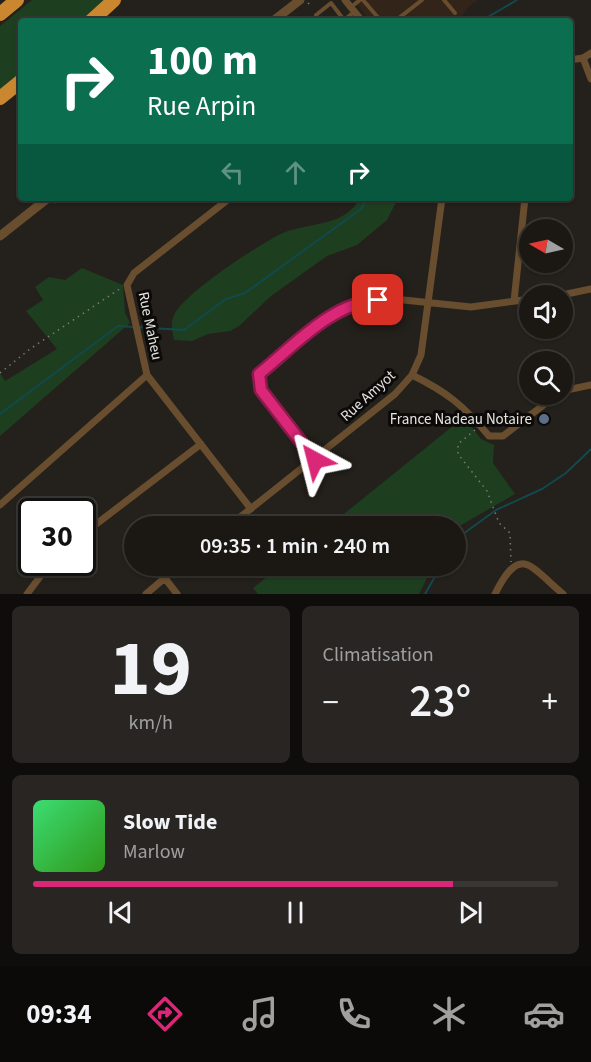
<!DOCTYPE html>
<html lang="fr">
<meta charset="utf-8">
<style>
:root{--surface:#1b1814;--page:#282522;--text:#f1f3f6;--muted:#a0a0a0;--line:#393734;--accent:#db2777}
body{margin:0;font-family:"Source Sans 3",sans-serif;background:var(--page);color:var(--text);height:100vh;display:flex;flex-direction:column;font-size:22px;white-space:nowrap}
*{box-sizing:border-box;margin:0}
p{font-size:20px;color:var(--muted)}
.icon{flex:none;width:33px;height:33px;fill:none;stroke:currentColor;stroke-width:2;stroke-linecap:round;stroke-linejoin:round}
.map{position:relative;height:594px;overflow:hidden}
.drawer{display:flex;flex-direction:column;gap:12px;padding:12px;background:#0f0d0b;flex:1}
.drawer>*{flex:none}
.hud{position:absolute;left:18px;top:18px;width:555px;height:183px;border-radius:6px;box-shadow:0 2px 4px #0004,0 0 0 2px var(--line);background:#0b6e4f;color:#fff;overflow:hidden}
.needle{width:39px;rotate:279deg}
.fabs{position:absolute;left:519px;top:219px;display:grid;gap:12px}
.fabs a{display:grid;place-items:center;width:54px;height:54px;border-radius:50%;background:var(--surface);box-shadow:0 2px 4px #0004,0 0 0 2px var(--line);font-size:30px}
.speed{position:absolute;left:18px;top:498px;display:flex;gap:12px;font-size:30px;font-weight:700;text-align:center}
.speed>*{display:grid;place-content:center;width:78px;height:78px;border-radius:50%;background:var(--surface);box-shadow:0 2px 4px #0004,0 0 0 2px var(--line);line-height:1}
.speed .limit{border:3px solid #111;border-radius:9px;background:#fff;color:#111}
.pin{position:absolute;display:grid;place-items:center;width:51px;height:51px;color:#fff;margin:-26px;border-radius:12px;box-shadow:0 3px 9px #0006}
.me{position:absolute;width:66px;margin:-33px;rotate:322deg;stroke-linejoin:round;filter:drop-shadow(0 0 4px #0008)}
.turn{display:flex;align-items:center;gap:21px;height:126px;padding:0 30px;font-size:27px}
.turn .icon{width:78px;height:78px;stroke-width:2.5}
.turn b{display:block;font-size:42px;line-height:51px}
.lanes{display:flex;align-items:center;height:57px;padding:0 30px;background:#0003;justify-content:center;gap:30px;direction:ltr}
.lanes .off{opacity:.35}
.big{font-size:45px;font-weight:600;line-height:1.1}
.drawer .card{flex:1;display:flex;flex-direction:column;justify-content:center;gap:9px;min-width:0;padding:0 21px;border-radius:9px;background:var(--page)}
.drawer .dial{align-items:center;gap:0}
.dial b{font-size:78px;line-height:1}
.song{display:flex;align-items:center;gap:18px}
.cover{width:72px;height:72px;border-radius:9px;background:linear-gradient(135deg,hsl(140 70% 55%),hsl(110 70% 35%))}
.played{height:6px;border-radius:3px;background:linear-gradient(90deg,var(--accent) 80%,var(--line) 80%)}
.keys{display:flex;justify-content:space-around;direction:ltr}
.heat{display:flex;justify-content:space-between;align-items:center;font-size:33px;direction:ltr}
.drawer .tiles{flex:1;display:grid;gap:12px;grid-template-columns:1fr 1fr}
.card:last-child{grid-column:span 2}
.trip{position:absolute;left:124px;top:516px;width:342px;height:60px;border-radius:30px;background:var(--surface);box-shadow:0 2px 4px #0004,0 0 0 2px var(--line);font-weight:600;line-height:60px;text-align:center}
.tab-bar{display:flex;height:96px;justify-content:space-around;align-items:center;background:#0b0a08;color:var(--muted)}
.tab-bar .icon{width:42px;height:42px}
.tab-bar .on{color:var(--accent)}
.tab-bar b{font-size:27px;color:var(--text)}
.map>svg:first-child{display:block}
.commercial{fill:#332419}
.green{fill:#1d3f20}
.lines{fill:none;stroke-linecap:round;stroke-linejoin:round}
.stream{stroke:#11494c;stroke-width:2}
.path{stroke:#7c7974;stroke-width:1.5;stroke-dasharray:1.5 4.5;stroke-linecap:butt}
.service{stroke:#684d2e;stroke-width:4}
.minor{stroke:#684d2e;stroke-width:7}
.tertiary{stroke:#684d2e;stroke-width:9}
.motorway{stroke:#cb872f;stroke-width:14}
.route-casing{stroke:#8e194d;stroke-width:15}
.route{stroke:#db2777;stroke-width:10}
.service-dot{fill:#5c6f8a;stroke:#0c0a08;stroke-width:2}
.labels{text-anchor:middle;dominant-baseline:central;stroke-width:6;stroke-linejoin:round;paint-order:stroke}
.street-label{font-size:15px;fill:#e5e3df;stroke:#0c0a08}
.poi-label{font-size:15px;fill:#e5e3df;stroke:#0c0a08;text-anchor:end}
</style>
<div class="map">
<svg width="591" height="594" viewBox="0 0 591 594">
<rect width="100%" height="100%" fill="#24201b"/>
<path class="commercial" d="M 354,0 L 478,0 L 468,7 L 458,21 L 370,21 Z"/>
<path class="green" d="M 32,0 L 104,0 L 81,21 L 21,21 L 21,73 L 0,91 L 0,26 Z
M 360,198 L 398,198 L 387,220 L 357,245 L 327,256 L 271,296 L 239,326 L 230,331 L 208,334 L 192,341 L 174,340 C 172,331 170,322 175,313 C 188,291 259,244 283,233 C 310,222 345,227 360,198 Z
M 82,268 L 123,285 L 125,313 L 130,323 L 0,436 L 0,373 L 5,381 L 57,349 L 26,311 L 43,300 L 35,287 L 49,277 L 65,280 Z
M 464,417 L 481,439 L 494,445 L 493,463 L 515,494 L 456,528 L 329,526 Z
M 281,566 L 433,566 L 419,594 L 258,594 L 253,588 Z"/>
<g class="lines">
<path class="stream" d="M 481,21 L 517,0
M 0,414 L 118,326 L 184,330 L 226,299 L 245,293 L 361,209 L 368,198
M 456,539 L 496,510 L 542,489 L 566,473 L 591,449
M 425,594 L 441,566"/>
<path class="path" d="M 308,4 L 312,0
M 261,21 L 265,17
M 55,203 L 61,198
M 0,373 L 30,349 L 121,288
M 475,430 L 458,444 L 458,454 L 487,491 L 499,523 L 510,533 L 511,562"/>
<path class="service" d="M 363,0 L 381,21
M 444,0 L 455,13
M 351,7 L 360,0
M 316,15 L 331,3 L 344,20 L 354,12
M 395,21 L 422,0"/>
<path class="minor" d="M 345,0 L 362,21
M 583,58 L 591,79
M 570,60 L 583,58 L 591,53
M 230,198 L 134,273 L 127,285 L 147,375 L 251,509
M 557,296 L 591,289
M 514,301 L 525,198
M 412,375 C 447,392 464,406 489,436 L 503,436 L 558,394
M 562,391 L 591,385
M 315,460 L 261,390 L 259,374 L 331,316 L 362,301 L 394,299 L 471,307 L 530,299
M 0,505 L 147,375
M 229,526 L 395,394 L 412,375 L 421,355 L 442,198
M 82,535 L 201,444
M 164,577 L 177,594
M 27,594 L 51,562
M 146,594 L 179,566
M 495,594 C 520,544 529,565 563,594"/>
<path class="tertiary" d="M 273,21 L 300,0
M 0,236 L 48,198"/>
<path class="motorway" d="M 0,14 L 17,0
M 91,21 L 114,0
M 0,98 L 21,81"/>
</g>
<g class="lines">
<defs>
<path id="route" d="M 315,460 L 261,390 L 259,374 C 294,346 331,303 378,300"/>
</defs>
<use href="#route" class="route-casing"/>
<use href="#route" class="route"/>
</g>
<circle class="service-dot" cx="544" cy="419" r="6"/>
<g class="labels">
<g class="street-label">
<text transform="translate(150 326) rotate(78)">Rue Maheu</text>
<text transform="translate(368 396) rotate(-42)">Rue Amyot</text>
</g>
<g class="poi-label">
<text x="532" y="419">France Nadeau Notaire</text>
</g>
</g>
</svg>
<div class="fabs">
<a><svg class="needle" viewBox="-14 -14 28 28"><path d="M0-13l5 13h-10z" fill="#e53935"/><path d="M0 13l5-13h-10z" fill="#a0a0a0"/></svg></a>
<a><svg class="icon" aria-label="sound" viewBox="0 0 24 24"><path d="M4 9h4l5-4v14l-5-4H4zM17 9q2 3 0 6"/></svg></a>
<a><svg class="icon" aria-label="search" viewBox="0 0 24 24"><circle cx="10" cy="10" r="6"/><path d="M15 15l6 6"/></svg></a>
</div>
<div class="speed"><div class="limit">30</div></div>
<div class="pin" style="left:378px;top:300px;background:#d93025"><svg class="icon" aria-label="arrive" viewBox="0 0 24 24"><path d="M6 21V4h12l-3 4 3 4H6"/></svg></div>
<svg class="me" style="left:315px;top:460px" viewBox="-20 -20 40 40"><path d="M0-17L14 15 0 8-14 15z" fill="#db2777" stroke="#fff" stroke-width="4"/></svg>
<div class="trip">09:35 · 1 min · 240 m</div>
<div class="hud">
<div class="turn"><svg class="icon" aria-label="right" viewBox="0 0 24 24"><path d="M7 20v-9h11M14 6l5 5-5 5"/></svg><div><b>100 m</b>Rue Arpin</div></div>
<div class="lanes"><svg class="icon off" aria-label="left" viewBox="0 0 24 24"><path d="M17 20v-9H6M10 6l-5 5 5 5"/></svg><svg class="icon off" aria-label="ahead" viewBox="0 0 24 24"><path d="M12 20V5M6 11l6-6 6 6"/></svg><svg class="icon" aria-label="right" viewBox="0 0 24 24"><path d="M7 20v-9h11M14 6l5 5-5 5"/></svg></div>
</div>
</div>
<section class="drawer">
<div class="tiles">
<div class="card dial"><b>19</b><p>km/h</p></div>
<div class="card"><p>Climatisation</p>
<div class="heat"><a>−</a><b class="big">23°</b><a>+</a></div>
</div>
<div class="card">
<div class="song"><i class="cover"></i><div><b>Slow Tide</b><p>Marlow</p></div></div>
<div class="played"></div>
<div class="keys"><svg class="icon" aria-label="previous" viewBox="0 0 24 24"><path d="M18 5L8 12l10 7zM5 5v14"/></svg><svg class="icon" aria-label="pause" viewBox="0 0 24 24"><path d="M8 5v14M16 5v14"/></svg><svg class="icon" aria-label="next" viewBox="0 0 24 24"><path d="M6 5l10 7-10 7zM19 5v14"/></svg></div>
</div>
</div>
</section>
<nav class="tab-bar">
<b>09:34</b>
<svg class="icon on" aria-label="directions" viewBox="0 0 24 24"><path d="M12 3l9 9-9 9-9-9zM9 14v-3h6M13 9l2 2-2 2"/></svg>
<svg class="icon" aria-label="music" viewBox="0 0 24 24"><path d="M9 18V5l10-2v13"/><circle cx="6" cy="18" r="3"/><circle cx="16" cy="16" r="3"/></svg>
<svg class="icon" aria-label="phone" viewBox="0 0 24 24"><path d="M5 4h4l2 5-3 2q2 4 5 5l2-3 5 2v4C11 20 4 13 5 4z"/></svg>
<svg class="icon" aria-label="climate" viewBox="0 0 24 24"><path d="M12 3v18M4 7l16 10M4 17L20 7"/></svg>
<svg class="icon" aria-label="car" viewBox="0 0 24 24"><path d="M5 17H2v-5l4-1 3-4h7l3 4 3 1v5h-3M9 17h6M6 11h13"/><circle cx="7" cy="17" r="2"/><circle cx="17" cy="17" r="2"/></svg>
</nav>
